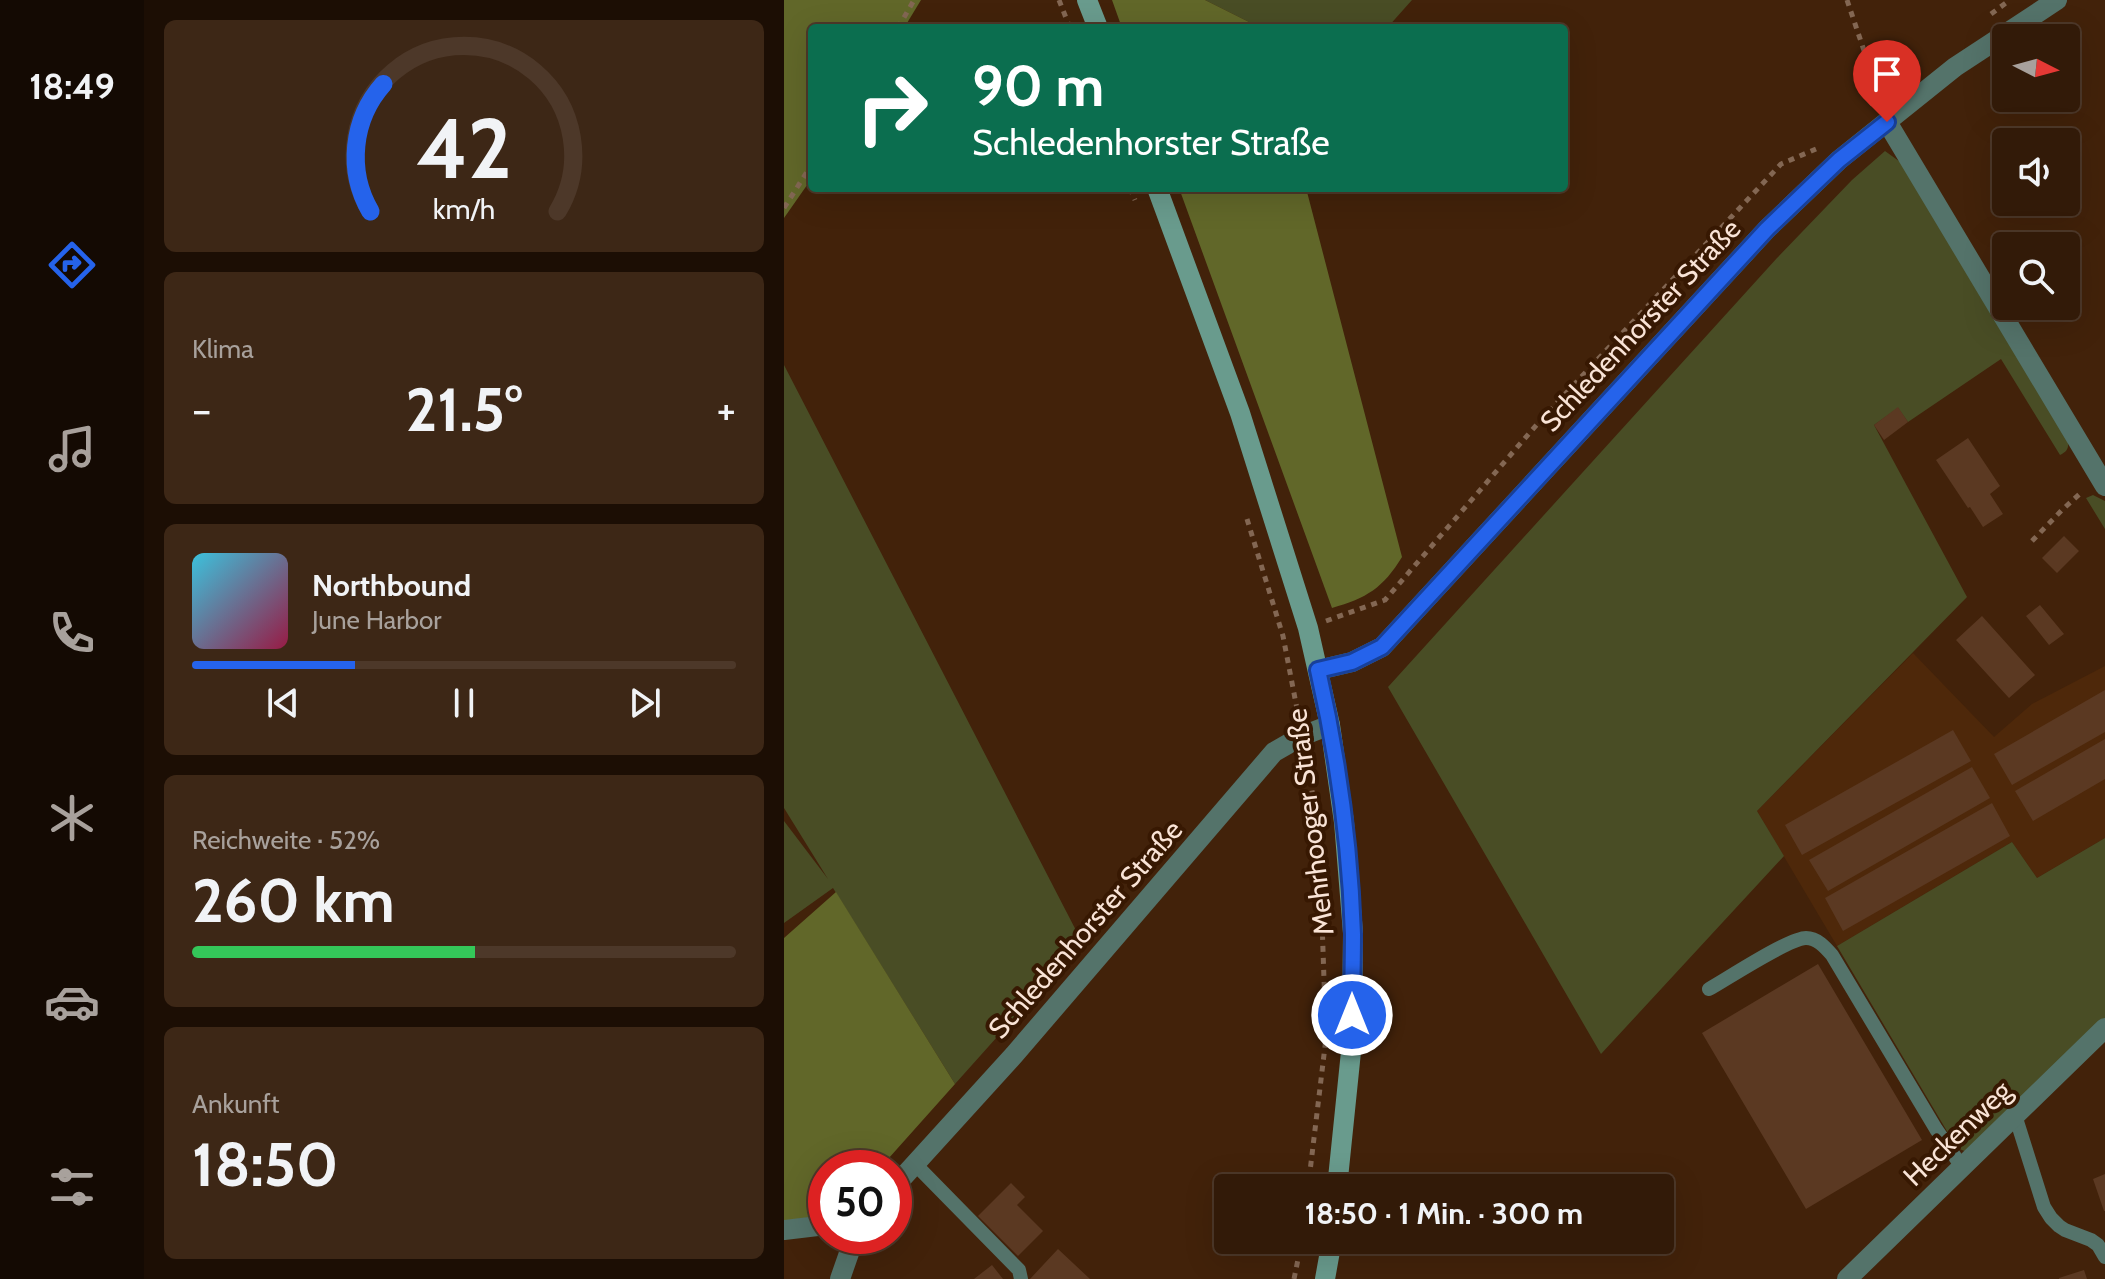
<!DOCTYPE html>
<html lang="de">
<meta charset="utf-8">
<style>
:root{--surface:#321a08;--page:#3d2716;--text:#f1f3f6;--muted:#a8a19c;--line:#4d3829;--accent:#2563eb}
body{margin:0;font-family:Cabin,sans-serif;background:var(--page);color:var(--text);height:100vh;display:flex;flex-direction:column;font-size:30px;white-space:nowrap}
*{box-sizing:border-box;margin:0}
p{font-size:26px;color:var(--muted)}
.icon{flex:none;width:44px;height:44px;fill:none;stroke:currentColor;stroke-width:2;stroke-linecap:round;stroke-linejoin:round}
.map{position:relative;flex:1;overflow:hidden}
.drawer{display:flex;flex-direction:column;gap:20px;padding:20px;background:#1c0e04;width:640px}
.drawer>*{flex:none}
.guide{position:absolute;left:24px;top:24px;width:760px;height:168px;border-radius:8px;box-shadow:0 8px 32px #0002,0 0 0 2px var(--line);background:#0b6e4f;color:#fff;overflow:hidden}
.needle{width:52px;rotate:96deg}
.fabs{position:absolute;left:1208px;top:24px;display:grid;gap:16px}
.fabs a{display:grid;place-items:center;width:88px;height:88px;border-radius:8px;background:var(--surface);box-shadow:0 8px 32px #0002,0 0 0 2px var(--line);font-size:40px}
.speed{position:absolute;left:24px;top:1150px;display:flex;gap:16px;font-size:40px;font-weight:700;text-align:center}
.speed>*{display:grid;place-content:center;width:104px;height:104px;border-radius:50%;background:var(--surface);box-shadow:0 8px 32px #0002,0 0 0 2px var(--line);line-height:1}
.speed .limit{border:12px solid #d22;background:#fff;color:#111}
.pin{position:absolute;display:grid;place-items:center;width:68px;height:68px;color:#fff;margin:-82px -34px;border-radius:50% 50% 50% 0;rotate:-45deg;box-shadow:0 0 8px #0007}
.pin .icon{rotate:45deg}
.me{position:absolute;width:88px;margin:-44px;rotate:0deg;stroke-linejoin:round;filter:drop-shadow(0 0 6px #0008)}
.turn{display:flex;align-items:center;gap:28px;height:168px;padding:0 32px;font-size:36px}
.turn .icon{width:104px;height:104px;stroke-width:2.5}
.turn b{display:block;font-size:56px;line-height:68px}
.big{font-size:60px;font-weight:700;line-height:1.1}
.drawer .widget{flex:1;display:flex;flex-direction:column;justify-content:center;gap:12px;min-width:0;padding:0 28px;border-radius:12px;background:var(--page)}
.drawer .dial{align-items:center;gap:0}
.dial svg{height:208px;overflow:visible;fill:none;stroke:var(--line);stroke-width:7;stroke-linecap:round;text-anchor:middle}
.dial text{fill:var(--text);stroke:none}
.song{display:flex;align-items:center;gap:24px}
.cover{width:96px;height:96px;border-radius:12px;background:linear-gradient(135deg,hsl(190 70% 55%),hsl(340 70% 35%))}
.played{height:8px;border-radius:4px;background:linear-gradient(90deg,var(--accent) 30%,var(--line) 30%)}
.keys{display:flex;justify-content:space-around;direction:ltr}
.heat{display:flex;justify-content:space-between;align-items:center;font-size:44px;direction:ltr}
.charge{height:12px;border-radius:6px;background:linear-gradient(90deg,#34c759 52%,var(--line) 0)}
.trip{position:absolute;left:430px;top:1174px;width:460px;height:80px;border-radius:8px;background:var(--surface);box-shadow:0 8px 32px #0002,0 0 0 2px var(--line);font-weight:700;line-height:80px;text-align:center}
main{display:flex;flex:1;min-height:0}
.dock{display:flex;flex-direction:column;width:144px;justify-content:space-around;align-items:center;background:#140a03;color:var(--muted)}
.dock .icon{width:56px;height:56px}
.dock .active{color:var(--accent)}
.dock b{font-size:36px;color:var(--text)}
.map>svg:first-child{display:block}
.built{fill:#4e280a}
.green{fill:#494d25}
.forest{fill:#616729}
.building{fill:#5b3922}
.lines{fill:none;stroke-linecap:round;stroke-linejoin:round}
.path{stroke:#836753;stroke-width:5;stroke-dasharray:6 6;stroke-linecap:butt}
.service{stroke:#54736a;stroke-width:14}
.minor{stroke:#54736a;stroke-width:20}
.tertiary{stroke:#54736a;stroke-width:20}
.secondary{stroke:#699b8d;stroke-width:20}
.route-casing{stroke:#184099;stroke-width:20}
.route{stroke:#2563eb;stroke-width:14}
.labels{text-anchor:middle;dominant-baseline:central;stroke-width:8;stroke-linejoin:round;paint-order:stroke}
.street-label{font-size:28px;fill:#f9e3d6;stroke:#371802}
</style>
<main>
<nav class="dock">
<b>18:49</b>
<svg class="icon active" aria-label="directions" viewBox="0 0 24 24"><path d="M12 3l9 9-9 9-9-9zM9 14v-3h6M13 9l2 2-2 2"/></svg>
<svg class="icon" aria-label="music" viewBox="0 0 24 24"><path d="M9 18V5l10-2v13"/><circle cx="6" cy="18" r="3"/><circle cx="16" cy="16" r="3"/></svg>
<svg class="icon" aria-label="phone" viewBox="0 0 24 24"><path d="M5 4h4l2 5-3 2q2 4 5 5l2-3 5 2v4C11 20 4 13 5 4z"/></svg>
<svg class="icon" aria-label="climate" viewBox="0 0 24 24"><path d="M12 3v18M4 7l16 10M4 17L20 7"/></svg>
<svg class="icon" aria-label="car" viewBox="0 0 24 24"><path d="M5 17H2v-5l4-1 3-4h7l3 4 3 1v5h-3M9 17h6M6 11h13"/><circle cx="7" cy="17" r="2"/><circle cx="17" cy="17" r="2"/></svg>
<svg class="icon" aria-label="filters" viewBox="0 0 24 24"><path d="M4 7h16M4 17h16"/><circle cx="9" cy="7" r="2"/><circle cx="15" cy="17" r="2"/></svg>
</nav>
<section class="drawer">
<div class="widget dial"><svg viewBox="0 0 100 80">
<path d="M14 69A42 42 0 1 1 86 69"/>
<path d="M14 69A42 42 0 0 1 19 20" stroke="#2563eb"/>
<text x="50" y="56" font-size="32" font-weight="700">42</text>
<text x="50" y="72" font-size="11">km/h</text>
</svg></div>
<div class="widget"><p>Klima</p>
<div class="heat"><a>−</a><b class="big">21.5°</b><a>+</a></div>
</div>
<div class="widget">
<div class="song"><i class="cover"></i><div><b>Northbound</b><p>June Harbor</p></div></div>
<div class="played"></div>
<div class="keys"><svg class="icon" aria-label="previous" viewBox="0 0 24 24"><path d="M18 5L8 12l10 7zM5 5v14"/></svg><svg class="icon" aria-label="pause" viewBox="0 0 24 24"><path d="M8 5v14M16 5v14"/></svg><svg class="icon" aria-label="next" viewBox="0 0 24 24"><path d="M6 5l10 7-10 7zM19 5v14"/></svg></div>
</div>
<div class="widget"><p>Reichweite · 52%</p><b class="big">260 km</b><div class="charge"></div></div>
<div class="widget"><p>Ankunft</p><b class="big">18:50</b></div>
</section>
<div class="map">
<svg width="1321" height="1279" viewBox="0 0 1321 1279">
<rect width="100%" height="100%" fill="#42220a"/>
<path class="built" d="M 1129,653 L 1210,737 L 1248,704 L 1321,666 L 1321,838 L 1253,878 L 1228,842 L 1053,946 L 973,811 Z"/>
<path class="green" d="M 421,0 L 628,0 L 603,28 L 477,28 Z
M 1101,151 L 1119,164 L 1284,441 C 1285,448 1283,452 1276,455 L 1217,359 L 1124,422 L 1114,408 L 1090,425 L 1183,597 L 973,811 L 1000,856 L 817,1054 L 604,687 L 993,258 L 1068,180 Z
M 0,365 L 298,942 L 171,1084 L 49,888 L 0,923 L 0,821 L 44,879 L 0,808 Z
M 1309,495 L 1321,501 L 1321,529 L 1302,498 Z
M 1321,838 L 1321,1020 L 1183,1152 L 1173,1148 L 1053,946 L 1228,842 L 1253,878 Z"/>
<path class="forest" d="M 0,0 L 137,0 L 120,28 L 28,28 L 28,178 L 0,218 Z
M 328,0 L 421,0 L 477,28 L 338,28 Z
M 395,188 L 522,188 L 618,557 C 599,588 583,598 548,608 Z
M 52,892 L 171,1084 L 96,1168 L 42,1168 L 42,1215 L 0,1221 L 0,938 Z"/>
<path class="building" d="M 1114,407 L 1124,422 L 1100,440 L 1090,425 Z
M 1184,438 L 1216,486 L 1206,494 L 1219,514 L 1199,527 L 1186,507 L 1184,508 L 1152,460 Z
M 1280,536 L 1295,551 L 1273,573 L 1258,558 Z
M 1256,605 L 1280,634 L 1265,645 L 1242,616 Z
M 1198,616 L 1251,675 L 1225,698 L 1172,640 Z
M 1321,690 L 1321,732 L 1228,785 L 1210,754 Z
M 1169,730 L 1187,761 L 1018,855 L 1001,825 Z
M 1321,739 L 1321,779 L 1249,821 L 1231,791 Z
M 1188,767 L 1206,798 L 1044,891 L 1025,860 Z
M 1208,803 L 1226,836 L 1059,931 L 1041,898 Z
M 1034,964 L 1138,1140 L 1022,1209 L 918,1033 Z
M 1321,1174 L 1321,1211 L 1320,1211 L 1309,1179 Z
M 227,1183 L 241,1197 L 233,1205 L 259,1231 L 234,1256 L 194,1216 Z
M 274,1249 L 306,1279 L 246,1279 Z
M 208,1265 L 219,1279 L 190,1279 Z
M 1300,1270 L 1303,1279 L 1275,1279 L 1275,1278 Z"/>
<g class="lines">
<path class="path" d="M 275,0 L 286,28
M 1063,0 L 1096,98
M 1207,14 L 1226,0
M 114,28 L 130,0
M 1085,104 L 1109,85
M 346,188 L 351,200
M 0,208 L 28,164
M 463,519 L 499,636 L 514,714
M 1248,541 L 1278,510 L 1299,491
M 542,621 L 601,600 L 755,422 L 997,164 L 1032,149
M 522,755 L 535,833 L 542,1038 L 524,1188
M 510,1279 L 518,1240"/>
<path class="service" d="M 925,989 C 943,979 1005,938 1022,938 C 1033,938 1041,947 1048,955 L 1152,1129 L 1178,1167
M 1231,1115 L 1260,1207 L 1267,1218 L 1275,1226 L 1281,1230 L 1307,1240 L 1314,1245 L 1321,1257
M 131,1164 L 235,1270 L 237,1279"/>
<path class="minor" d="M 1103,122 L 1321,486
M 110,1187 L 230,1055 L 490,752 L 518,736 L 546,725
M 0,1230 L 42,1225
M 56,1279 L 71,1236
M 1063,1279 L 1321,1028"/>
<path class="tertiary" d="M 534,670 L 568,662 L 598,647 L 983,229 L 1055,160 L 1171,67 L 1273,0"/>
<path class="secondary" d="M 303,0 L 314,28
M 373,188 L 456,413 L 524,628 L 546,725 L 560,822 L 569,933 L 568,1042 L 553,1188
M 541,1279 L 548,1240"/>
</g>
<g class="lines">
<defs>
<path id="route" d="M 568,1015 C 568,988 569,961 569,934 C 566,846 554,757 534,670 L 568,662 L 598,647 L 983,229 L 1055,160 L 1103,122"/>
</defs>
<use href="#route" class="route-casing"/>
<use href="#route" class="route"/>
</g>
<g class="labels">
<g class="street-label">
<text transform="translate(856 325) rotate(-47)">Schledenhorster Straße</text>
<text transform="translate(526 822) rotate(-97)">Mehrhooger Straße</text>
<text transform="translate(301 929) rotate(-49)">Schledenhorster Straße</text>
<text transform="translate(1173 1133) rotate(-44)">Heckenweg</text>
</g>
</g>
</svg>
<div class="fabs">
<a><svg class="needle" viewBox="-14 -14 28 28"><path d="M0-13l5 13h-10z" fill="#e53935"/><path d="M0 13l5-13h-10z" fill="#a8a19c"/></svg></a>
<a><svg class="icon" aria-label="sound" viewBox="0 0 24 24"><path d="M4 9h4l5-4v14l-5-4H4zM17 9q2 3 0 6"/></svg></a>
<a><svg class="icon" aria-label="search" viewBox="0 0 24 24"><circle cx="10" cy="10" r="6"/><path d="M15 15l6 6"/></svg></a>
</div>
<div class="speed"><div class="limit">50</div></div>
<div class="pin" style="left:1103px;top:122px;background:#d93025"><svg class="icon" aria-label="arrive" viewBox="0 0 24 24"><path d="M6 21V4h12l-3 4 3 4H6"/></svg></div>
<svg class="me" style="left:568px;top:1015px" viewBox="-20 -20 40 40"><circle r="17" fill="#2563eb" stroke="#fff" stroke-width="3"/><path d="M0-11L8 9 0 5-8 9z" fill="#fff"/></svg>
<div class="trip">18:50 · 1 Min. · 300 m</div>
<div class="guide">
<div class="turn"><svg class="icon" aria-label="right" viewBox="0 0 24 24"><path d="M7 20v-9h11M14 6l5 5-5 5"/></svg><div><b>90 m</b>Schledenhorster Straße</div></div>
</div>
</div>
</main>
